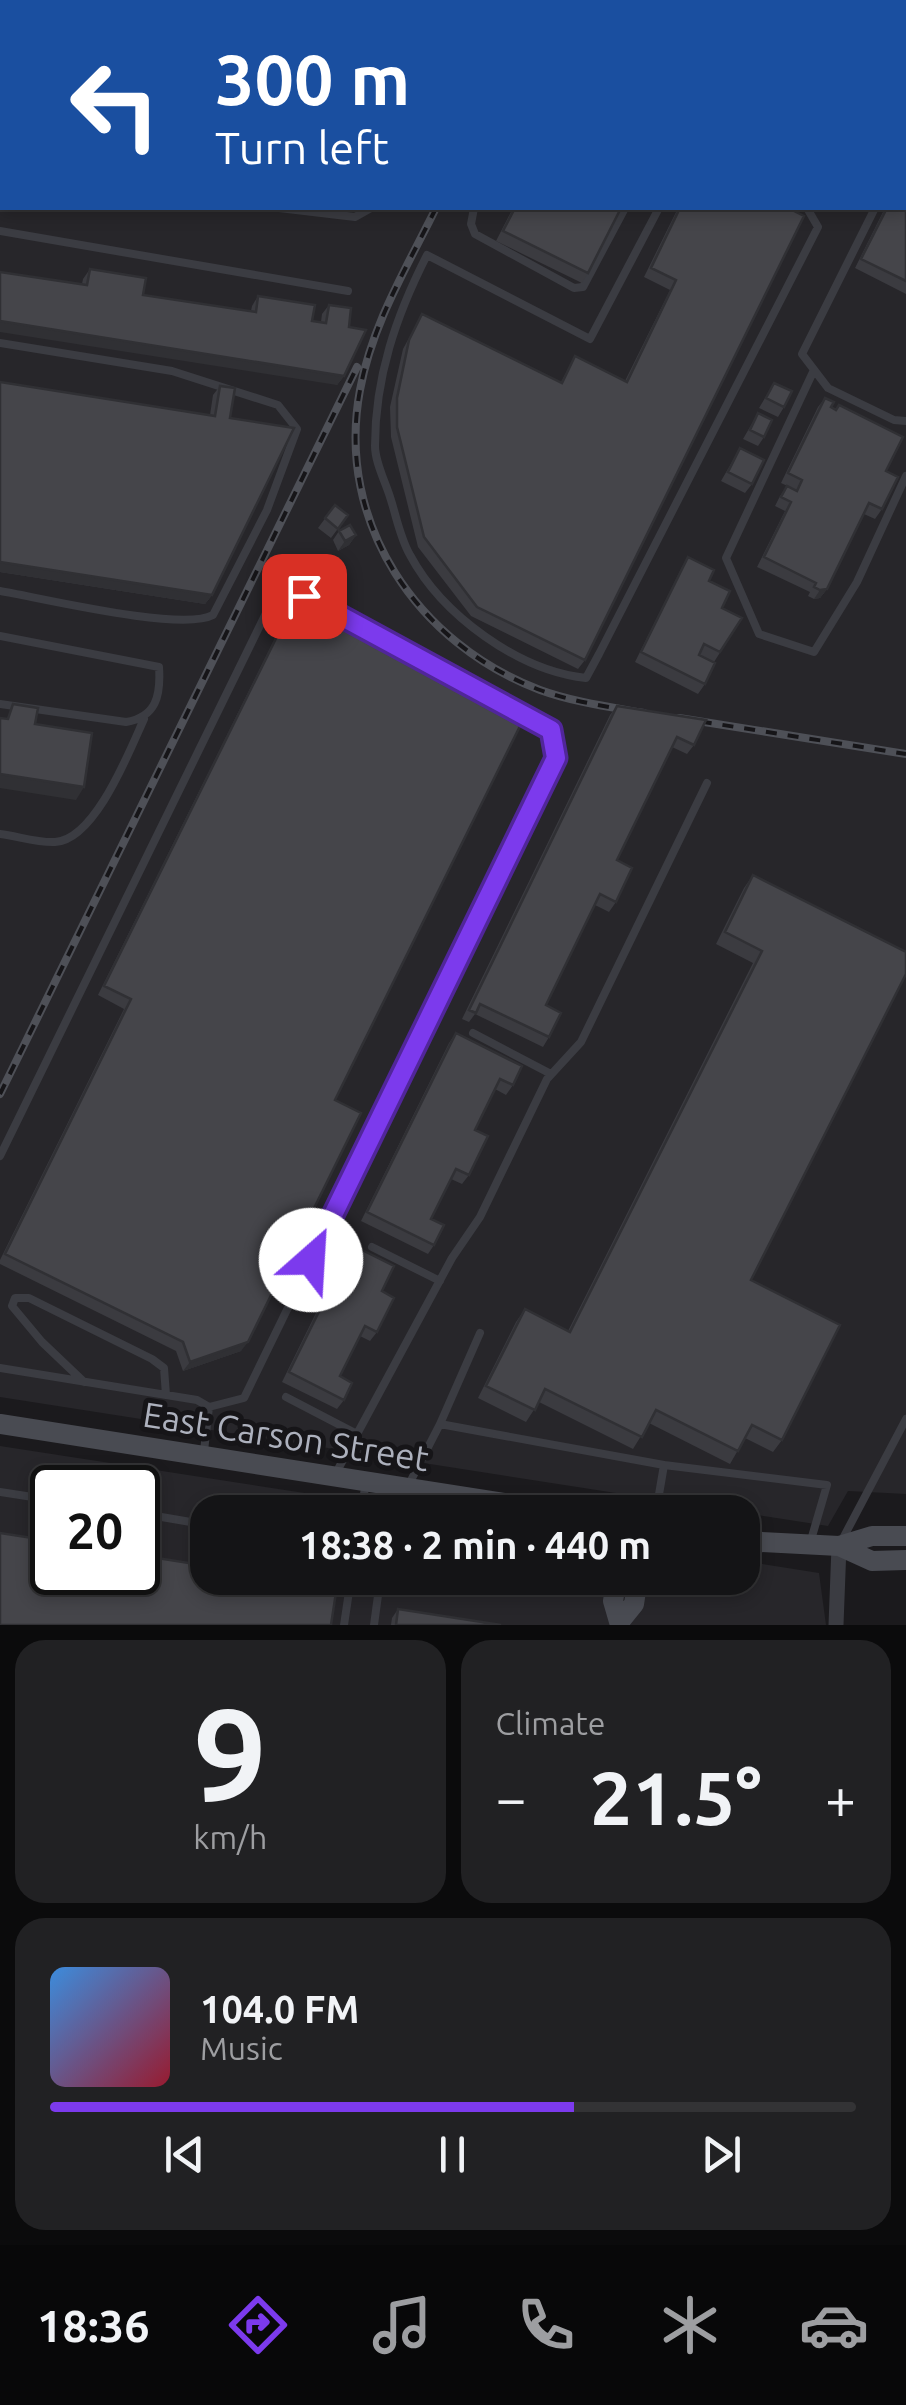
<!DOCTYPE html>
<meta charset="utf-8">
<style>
:root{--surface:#141416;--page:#212123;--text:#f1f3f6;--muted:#9d9ea1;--line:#333335;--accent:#7c3aed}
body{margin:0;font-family:Ubuntu,sans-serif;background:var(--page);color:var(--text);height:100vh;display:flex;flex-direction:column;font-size:38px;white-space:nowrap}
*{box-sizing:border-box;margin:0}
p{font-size:32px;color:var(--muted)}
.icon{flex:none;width:55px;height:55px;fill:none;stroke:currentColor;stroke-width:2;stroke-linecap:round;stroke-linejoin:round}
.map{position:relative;height:1625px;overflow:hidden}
.drawer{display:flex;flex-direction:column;gap:15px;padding:15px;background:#0b0b0c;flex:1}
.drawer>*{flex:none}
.banner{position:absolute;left:0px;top:0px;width:908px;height:210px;box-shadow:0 5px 15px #0003,0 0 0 2px var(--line);background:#1a4fa0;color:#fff;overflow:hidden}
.speed{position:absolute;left:30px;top:1465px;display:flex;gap:20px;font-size:50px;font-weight:700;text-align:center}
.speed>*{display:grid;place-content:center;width:130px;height:130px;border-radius:50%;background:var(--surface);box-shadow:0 5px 15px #0003,0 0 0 2px var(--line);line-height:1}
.speed .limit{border:5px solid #111;border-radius:15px;background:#fff;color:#111}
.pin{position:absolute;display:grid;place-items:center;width:85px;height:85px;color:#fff;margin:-42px;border-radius:20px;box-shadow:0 5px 15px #0006}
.me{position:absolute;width:110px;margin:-55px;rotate:26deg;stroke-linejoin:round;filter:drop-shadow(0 0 8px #0008)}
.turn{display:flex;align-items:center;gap:35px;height:210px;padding:0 50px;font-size:45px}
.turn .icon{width:130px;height:130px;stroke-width:2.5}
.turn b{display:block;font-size:70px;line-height:85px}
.big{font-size:75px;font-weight:700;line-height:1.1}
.drawer .widget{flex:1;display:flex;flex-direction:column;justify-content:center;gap:15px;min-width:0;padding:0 35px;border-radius:30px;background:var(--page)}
.drawer .dial{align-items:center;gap:0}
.dial b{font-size:130px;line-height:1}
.song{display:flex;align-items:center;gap:30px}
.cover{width:120px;height:120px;border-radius:15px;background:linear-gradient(135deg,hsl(210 70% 55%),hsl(350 70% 35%))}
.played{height:10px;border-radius:5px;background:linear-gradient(90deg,var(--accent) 65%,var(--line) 65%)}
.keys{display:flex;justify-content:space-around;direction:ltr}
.heat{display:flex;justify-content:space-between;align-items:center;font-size:55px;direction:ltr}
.drawer .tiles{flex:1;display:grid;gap:15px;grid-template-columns:1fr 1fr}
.widget:last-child{grid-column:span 2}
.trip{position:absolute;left:190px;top:1495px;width:570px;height:100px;border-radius:30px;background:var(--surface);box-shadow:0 5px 15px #0003,0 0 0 2px var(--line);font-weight:700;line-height:100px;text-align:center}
.menu{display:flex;height:160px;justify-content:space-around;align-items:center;background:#080809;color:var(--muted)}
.menu .icon{width:70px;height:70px}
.menu .selected{color:var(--accent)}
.menu b{font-size:45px;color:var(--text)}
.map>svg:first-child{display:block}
.built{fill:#27262a;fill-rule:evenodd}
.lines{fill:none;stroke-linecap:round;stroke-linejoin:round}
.lane{stroke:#3b3c42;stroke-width:8}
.street{stroke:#3b3c42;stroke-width:15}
.secondary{stroke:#494b52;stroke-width:20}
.rail-casing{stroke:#4e5057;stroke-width:8}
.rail{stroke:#161518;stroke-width:4;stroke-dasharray:11;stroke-linecap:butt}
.wall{fill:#3b3b40}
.shaded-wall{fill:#303034}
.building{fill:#45454a;stroke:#303034;stroke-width:2.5}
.route-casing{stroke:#51269a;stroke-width:25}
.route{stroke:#7c3aed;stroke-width:18}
.labels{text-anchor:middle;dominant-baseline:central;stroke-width:10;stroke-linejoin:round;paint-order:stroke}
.street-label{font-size:35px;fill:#adb1bd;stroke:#161518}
</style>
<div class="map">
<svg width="906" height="1625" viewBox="0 0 906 1625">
<rect width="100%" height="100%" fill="#1b1a1d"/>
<path class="built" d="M 0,0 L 906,0 L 906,1494 L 848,1491 L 828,1526 L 0,1397 ZM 2,2 L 905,2 L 905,208 L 2,208 Z
M 0,1446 L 428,1512 L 208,1512 L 208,1578 L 742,1578 L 743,1561 L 819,1573 L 826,1625 L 0,1625 ZM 52,1488 L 138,1488 L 138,1572 L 52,1572 Z"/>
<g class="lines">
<path class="lane" d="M 705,0 L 705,2
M 98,2 L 99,0
M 283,2 L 283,0
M 415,2 L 415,0
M 578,2 L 580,0
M 751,2 L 752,0
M 0,65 L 2,66
M 905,148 L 906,146
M 0,165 L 2,165
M 279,208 L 355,217 L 371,208
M 474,208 L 471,224 L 475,234 L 574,288 L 583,287 L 625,208
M 659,208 L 590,339 L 427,255 C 396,316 375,377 375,446 C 375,462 385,481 390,497 C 396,515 400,538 410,555 C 442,615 519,671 586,678 L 599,654 L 818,227 L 807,208
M 875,208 L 802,354 L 828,388 L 894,420 L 906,421
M 0,231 L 348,291
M 0,343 L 172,371 L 278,405 L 297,429 L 267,510 L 213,615 C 182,632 41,598 0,591
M 813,372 L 726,558 L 759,634 L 814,652 L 857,582 L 906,476
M 0,636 L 159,667 C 161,696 156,717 126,722 L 0,704
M 0,834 C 17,836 38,843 55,842 C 95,840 129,752 144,719
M 473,1033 L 551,1074
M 0,1156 L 270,605 L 304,596 L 551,730 L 556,758 L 244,1398 L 209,1407 L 197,1400 L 0,1368
M 372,1247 L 440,1281
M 480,1333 L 440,1424 L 664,1465 L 656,1512
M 84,1382 L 42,1342 L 12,1306 L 15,1298 L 29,1298 L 152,1359 L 164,1368 L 166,1395
M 286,1397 L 357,1434
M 204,1451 L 209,1407
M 664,1465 L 827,1485 L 811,1540
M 336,1473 L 452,1258 L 480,1217 L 547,1079 L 581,1042 L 707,783
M 0,1492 L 52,1500
M 361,1512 L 366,1482
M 403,1512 L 407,1488 L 440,1424
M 138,1513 L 208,1525
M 841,1542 L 906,1419
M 344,1625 L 351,1578
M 374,1625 L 379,1588 L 390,1578"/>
<path class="street" d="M 836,1625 L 839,1546"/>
<path class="secondary" d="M 0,1424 L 562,1512
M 742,1541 L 839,1546 L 872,1536 L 906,1536
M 839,1546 L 872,1561 L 906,1560
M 617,1578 L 613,1601 L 620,1625
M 621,1620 L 634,1604 L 638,1578"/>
<defs>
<path id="rail" d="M 536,2 L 537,0
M 436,208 C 407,267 372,324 360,390 C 335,523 418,644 540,690 C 573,702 610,707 644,713
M 679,718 L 906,754
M 0,1094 L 357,367"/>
</defs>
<use href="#rail" class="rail-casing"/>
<use href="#rail" class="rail"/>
</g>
<path class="wall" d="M 906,164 L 906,294 L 855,268 L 885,208 L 905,208 Z
M 513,208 L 621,208 L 588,273 L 582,283 L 496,241 Z
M 678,208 L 788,208 L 585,660 L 578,669 L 471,616 L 418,547 L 391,437 L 390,407 L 403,349 L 422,314 L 561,382 L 575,356 L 625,381 L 670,290 L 644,277 Z
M 90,269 L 143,295 L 251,311 L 252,306 L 258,296 L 312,321 L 321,322 L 322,314 L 329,305 L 349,327 L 344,376 L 337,385 L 82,284 L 83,279 Z
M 0,382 L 210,415 L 213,395 L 220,386 L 230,418 L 212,595 L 205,604 L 0,572 Z
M 774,383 L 784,407 L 778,417 L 759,408 Z
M 825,398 L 831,407 L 886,471 L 882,509 L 875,519 L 864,514 L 827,589 L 820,598 L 814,599 L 808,596 L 810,592 L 757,567 L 785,511 L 775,506 L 780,496 L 787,486 L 796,490 L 781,483 L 818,407 Z
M 758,413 L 764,437 L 758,446 L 743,439 Z
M 740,448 L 752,484 L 745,493 L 721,481 Z
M 335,505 L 348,515 L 331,538 L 318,528 Z
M 339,531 L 356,535 L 349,545 L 338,551 L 333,540 Z
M 688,557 L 709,581 L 722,608 L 742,618 L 714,662 L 705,684 L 698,694 L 635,662 L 682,567 Z
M 294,602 L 335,1100 L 241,1351 L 183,1371 L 176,1351 L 0,1264 L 0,1260 L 124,1009 L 98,995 L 288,612 Z
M 617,706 L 694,745 L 687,754 L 672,747 L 617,860 L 616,902 L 609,912 L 595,905 L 546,1005 L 549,1037 L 543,1047 L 475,1014 L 469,1022 L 462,1019 L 610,715 Z
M 753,875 L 906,952 L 751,1280 L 782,1440 L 773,1452 L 745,1438 L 730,1464 L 649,1423 L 633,1449 L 539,1402 L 526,1422 L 478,1398 L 516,1322 L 525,1309 L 568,1331 L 753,963 L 716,944 L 744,888 Z
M 456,1033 L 513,1085 L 506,1095 L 495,1089 L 475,1130 L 469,1175 L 462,1184 L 451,1179 L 431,1219 L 434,1245 L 428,1254 L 361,1221 L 449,1043 Z
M 352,1245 L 382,1291 L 377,1332 L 370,1341 L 360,1336 L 340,1376 L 344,1400 L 337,1409 L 282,1382 L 345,1254 Z
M 398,1609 L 501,1625 L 391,1625 L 392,1618 Z"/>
<path class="shaded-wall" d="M 436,0 L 465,0 L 463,2 L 449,2 Z
M 0,321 L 344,376 L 337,385 L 0,332 Z
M 356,535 L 349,545 L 338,551 L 345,541 Z
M 0,562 L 212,595 L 205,604 L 0,572 Z
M 827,589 L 820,598 L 814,599 L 820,590 Z
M 0,774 L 84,787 L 76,800 L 0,788 Z
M 248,1342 L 241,1351 L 183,1371 L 190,1362 Z"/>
<path class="building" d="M 0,0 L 88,0 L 87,2 L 2,4 L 0,3 Z
M 114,0 L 269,0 L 269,2 L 124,2 Z
M 333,0 L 369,0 L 368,2 L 339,2 L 333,1 Z
M 468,0 L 521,0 L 519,2 L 467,2 Z
M 617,0 L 704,0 L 702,2 L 616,2 Z
M 906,168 L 906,281 L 861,259 L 887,208 L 905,208 Z
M 515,208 L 621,208 L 588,273 L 503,231 Z
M 680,208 L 788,208 L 804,216 L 585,660 L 477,607 L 424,537 L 397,427 L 397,398 L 409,340 L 422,314 L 562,383 L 575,356 L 627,382 L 676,280 L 651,268 Z
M 90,269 L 146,278 L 143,295 L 256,312 L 258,296 L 315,305 L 312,321 L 326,323 L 329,305 L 351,308 L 349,327 L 366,330 L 344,376 L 0,321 L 0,272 L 87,285 Z
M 0,382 L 215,416 L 220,386 L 235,388 L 230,418 L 294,428 L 212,595 L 0,562 Z
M 774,383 L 792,391 L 784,407 L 766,398 Z
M 825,398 L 834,402 L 831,407 L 836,410 L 839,405 L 903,437 L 886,471 L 898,477 L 882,509 L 869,503 L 827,589 L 820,590 L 814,587 L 816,583 L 764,557 L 791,502 L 781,497 L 787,486 L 797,491 L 802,480 L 788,473 Z
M 758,413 L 772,420 L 764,437 L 750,430 Z
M 740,448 L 764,460 L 752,484 L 728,472 Z
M 335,505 L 348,515 L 338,529 L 325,518 Z
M 350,525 L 356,535 L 345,541 L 339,531 Z
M 688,557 L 714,570 L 709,581 L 730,591 L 722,608 L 742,618 L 720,652 L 704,644 L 699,655 L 715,663 L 705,684 L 641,652 Z
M 294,602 L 525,716 L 335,1100 L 361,1113 L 248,1342 L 190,1362 L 183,1342 L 5,1254 L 131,999 L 104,986 Z
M 13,704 L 38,708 L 35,724 L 92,733 L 84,787 L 0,774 L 0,718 L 8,719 Z
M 617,706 L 706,720 L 694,745 L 677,737 L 617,860 L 632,868 L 616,902 L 600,894 L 546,1005 L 561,1013 L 549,1037 L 480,1004 L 476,1013 L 469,1010 Z
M 753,875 L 906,952 L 906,974 L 751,1280 L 840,1325 L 782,1440 L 752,1425 L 738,1451 L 656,1410 L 642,1437 L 545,1389 L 535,1410 L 486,1386 L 525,1309 L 570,1332 L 762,951 L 725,932 Z
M 456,1033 L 522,1066 L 513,1085 L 500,1079 L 475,1130 L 488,1136 L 469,1175 L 456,1169 L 431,1219 L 444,1225 L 434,1245 L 367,1212 Z
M 352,1245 L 394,1266 L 382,1291 L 394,1298 L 377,1332 L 365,1326 L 340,1376 L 352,1383 L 344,1400 L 289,1372 Z
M 0,1533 L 52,1541 L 52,1572 L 138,1572 L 138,1555 L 208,1566 L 208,1578 L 282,1578 L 337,1586 L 331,1625 L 0,1625 Z
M 398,1609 L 501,1625 L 396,1625 Z"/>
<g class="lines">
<defs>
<path id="route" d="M 304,596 L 551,730 L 556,758 L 311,1260"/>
</defs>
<use href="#route" class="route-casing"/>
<use href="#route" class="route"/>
</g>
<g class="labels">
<g class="street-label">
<text transform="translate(286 1436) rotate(9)">East Carson Street</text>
</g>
</g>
</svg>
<div class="speed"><div class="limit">20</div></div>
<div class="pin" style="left:304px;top:596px;background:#d93025"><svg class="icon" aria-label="arrive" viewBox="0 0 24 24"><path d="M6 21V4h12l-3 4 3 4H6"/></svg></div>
<svg class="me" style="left:311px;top:1260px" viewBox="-20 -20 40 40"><circle r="19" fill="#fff"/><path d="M0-13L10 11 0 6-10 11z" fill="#7c3aed"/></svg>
<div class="trip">18:38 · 2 min · 440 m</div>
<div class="banner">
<div class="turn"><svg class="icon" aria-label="left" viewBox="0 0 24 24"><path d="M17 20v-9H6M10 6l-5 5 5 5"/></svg><div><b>300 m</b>Turn left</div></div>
</div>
</div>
<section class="drawer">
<div class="tiles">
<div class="widget dial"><b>9</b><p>km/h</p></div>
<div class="widget"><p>Climate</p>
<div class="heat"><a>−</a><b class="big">21.5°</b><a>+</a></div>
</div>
<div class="widget">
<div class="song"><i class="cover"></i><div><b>104.0 FM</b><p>Music</p></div></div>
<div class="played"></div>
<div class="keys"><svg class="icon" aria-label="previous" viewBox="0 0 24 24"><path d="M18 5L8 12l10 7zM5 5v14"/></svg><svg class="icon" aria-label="pause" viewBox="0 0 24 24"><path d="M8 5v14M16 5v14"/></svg><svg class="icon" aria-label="next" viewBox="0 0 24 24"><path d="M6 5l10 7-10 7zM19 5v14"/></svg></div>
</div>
</div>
</section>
<nav class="menu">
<b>18:36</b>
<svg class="icon selected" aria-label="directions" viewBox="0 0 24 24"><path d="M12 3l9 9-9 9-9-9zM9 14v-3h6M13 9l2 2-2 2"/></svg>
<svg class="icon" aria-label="music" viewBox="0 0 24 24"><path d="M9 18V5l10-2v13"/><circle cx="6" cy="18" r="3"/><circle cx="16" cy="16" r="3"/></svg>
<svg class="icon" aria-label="phone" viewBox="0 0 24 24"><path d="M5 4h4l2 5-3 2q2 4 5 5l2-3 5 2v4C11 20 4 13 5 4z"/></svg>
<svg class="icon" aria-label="climate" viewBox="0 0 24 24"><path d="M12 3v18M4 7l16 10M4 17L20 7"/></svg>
<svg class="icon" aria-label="car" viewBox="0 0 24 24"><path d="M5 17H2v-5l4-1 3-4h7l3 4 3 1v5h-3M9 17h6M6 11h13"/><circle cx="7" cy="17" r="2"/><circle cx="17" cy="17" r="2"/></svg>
</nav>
